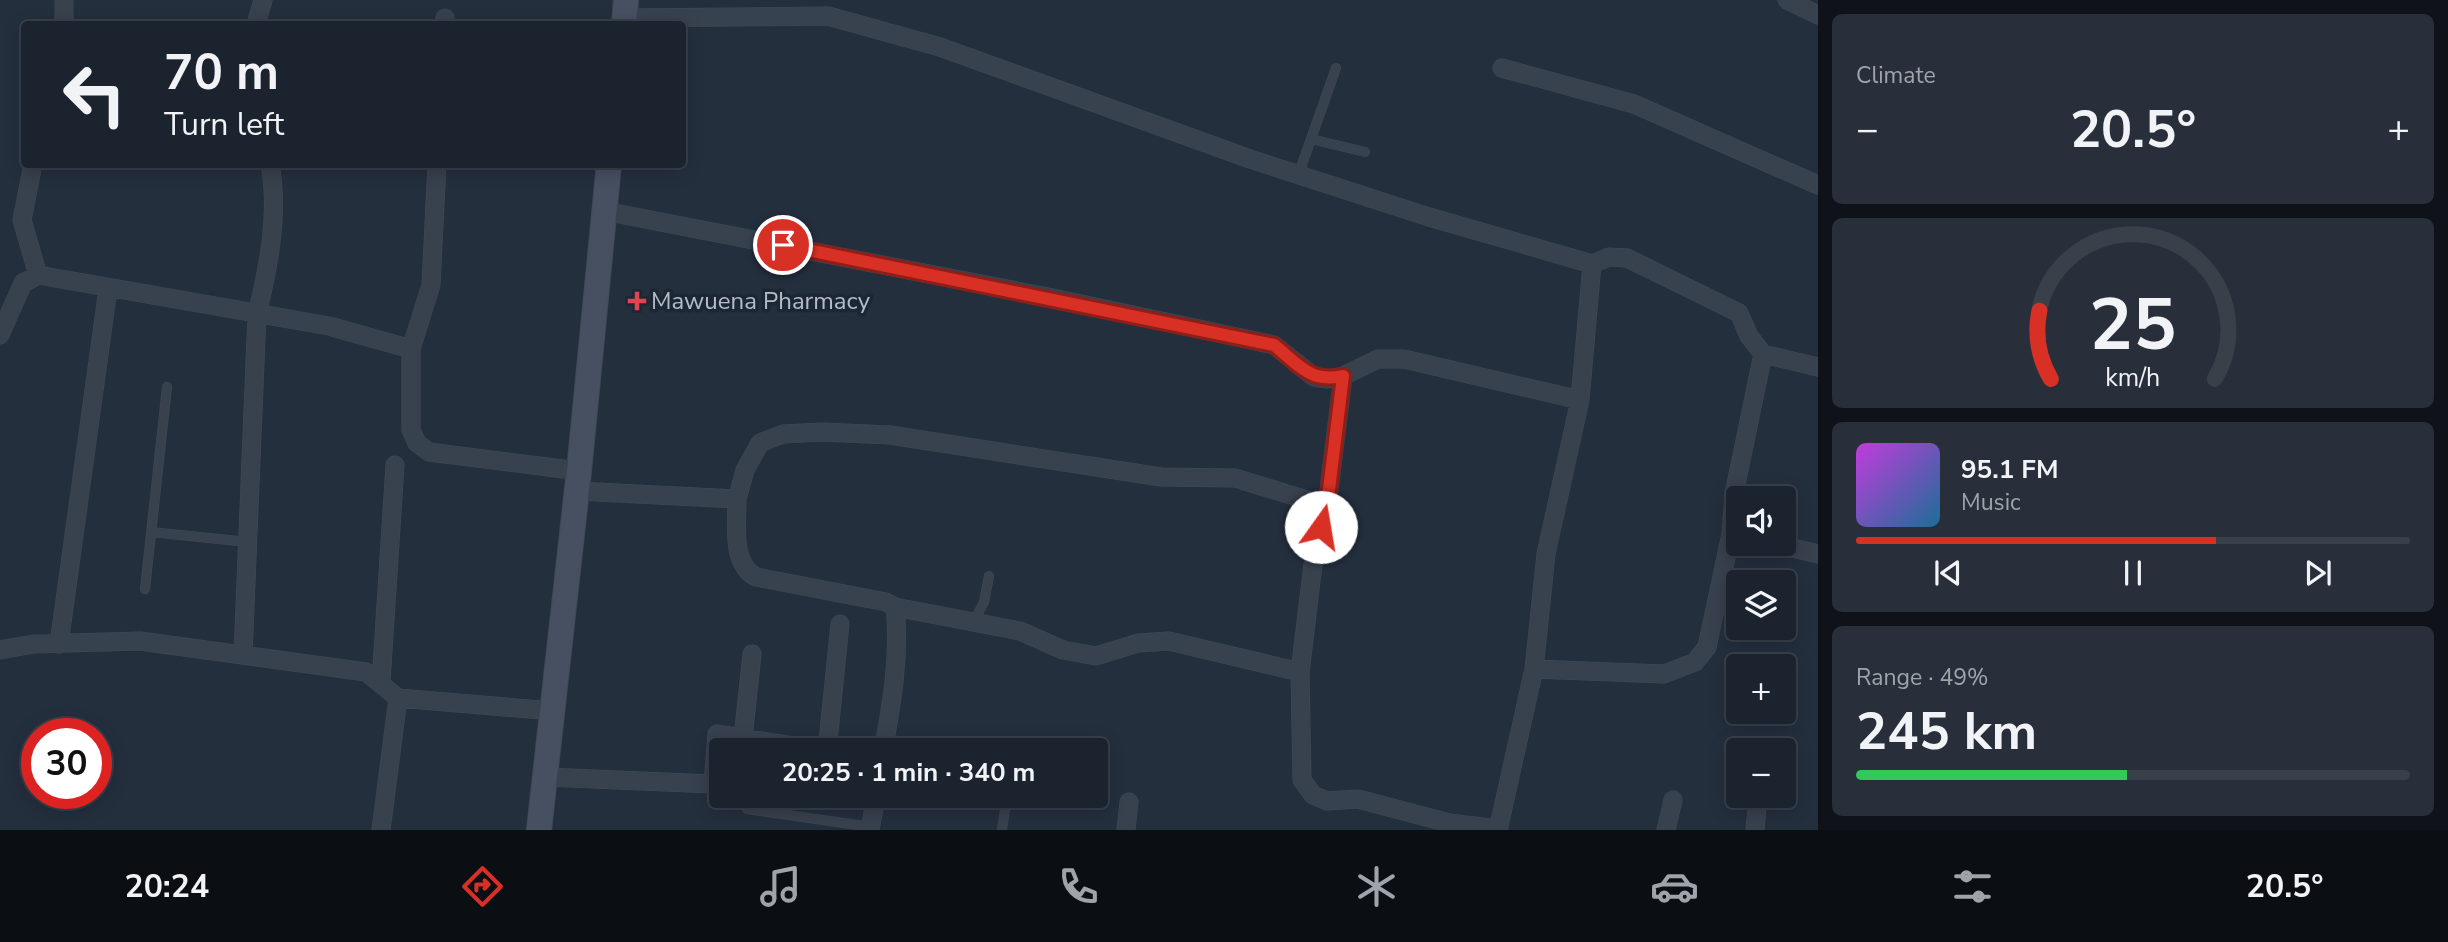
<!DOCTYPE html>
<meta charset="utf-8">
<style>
:root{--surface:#1b232e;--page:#282f3a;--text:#f1f3f6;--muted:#a0a4aa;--line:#39404a;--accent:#d93025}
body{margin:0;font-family:"Nunito Sans",sans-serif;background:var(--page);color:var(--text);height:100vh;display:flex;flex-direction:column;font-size:26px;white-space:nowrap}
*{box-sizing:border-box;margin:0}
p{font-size:23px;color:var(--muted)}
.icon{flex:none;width:38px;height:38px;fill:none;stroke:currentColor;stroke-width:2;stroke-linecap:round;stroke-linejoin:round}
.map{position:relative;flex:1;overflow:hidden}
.panel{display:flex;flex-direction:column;gap:14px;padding:14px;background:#0f1319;width:630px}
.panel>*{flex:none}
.top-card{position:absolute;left:21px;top:21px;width:665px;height:147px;border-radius:7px;box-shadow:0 4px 18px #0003,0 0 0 2px var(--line);background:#1b232e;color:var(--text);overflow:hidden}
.buttons{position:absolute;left:1726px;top:486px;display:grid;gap:14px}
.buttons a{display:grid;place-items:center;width:70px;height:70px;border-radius:7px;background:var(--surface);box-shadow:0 4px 18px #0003,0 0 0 2px var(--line);font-size:35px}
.speed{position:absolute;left:21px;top:718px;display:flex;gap:14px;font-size:35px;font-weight:700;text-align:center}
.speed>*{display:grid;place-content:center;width:91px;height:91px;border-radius:50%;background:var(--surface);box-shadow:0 4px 18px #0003,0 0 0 2px var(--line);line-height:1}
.speed .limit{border:10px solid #d22;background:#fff;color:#111}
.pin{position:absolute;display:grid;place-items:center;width:60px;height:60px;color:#fff;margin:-30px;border:4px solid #fff;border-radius:50%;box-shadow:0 2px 7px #0007}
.me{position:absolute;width:77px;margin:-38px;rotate:13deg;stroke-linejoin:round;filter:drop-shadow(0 0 5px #0008)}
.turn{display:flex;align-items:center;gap:24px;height:147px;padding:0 28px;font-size:32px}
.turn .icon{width:91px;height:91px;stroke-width:2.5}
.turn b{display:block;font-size:49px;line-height:60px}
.big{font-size:52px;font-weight:700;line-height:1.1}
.panel .tile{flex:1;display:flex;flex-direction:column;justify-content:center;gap:10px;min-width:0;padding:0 24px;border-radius:10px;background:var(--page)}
.panel .dial{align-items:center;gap:0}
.dial svg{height:182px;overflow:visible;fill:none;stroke:var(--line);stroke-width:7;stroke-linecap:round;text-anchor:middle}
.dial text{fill:var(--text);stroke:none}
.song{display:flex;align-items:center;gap:21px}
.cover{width:84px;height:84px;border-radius:10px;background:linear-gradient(135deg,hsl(290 70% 55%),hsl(200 70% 35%))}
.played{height:7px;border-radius:4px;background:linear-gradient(90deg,var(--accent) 65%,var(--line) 65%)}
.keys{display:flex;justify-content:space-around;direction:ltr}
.heat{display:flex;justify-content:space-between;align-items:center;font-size:38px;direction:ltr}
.charge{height:10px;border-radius:5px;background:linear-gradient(90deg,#34c759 49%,var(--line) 0)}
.trip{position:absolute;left:709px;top:738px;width:399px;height:70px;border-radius:7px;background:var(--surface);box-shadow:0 4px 18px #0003,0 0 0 2px var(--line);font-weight:700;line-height:70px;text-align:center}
.tab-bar{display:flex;height:112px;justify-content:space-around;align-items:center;background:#0b0e12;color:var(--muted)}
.tab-bar .icon{width:49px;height:49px}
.tab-bar .selected{color:var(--accent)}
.tab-bar b{font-size:32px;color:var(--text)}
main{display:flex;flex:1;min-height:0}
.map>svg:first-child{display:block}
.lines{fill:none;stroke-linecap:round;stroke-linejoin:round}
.service-casing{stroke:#414a57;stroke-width:10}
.minor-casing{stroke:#414a57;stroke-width:19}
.secondary-casing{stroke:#414a57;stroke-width:26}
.service{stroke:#38414e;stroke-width:9}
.minor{stroke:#38414e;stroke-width:18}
.secondary{stroke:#465061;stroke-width:24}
.route-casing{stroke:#8d1f18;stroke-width:18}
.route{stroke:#d93025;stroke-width:12}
.health-dot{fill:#e0444e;stroke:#1d2633;stroke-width:2.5}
.labels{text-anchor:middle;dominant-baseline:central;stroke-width:7;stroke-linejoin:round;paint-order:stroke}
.poi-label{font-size:24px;fill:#b4bcc9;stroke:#1d2633;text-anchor:start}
</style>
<main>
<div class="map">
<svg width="1818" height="830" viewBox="0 0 1818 830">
<rect width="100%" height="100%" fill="#242f3e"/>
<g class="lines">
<defs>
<path id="service" d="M 1311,139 L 1365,152
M 1299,173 L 1336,68
M 151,532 L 248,542
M 145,589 L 167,387
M 974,621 L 984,602 L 989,576
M 885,744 L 929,751
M 747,809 L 871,827
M 1002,830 L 1007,796"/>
<path id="minor" d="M 64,0 L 64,24
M 1787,0 L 1818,15
M 624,18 L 828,16 L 940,47 L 1250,159 L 1429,217 L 1592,264 L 1580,400 L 1546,554 L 1534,669 L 1498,830
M 256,24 L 263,0
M 444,24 L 445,18
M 1502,68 L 1634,104 L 1818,185
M 33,164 L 22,220 L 38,275
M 604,211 L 1053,298 L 1274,345 L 1314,377 L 1327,379 L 1343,376 L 1378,359 L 1404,359 L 1580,400
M 1592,264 L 1609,257 L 1627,258 L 1739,313 L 1749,336 L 1763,354 L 1818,367
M 0,335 L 23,283 L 38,275 L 329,326 L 411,349 L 411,430 L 417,443 L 429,452 L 579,471
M 411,349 L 431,285 L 437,164
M 1343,376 L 1327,506 L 1315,548 L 1300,672 L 1302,780 L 1313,795 L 1327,801 L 1358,799 L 1449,823 L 1499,829
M 577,491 L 737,499 C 737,525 731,564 756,577 L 886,602 L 895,607 C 900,656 892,703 883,751
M 737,499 L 745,470 L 760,443 L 783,434 L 822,432 L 890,435 L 1161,477 L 1235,478 L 1327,506
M 1776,544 L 1818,554
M 895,607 L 1020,631 L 1063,650 L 1096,656 L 1138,643 L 1169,641 L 1300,672
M 59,644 L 108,289
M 0,650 L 34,644 L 140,641 L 366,672 L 398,698
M 243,655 L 257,314 C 269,265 279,214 270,164
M 1534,669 L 1664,674 L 1695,662 L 1707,647 L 1731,534 L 1734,494 L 1763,354
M 381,682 L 395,465
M 743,738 L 752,654
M 827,751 L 840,624
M 545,777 L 713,784 L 717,734 L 826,751
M 381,830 L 398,698 L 553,711
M 870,830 L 876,796
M 1126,830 L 1129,802
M 1666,830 L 1673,800
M 1755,830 L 1758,796"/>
<path id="secondary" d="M 624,24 L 626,0
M 539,830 L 579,471 L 609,164"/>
</defs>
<use href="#service" class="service-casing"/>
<use href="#minor" class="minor-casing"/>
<use href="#secondary" class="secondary-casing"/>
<use href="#service" class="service"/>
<use href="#minor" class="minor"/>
<use href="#secondary" class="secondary"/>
</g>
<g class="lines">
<defs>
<path id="route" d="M 783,245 L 1274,345 C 1299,365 1310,383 1343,376 L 1327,506 L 1321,527"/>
</defs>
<use href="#route" class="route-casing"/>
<use href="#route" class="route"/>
</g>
<path class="health-dot" d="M633.5 290.5h7v7h7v7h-7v7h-7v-7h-7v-7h7z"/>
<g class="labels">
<g class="poi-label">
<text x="651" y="301">Mawuena Pharmacy</text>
</g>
</g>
</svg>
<div class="buttons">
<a><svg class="icon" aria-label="sound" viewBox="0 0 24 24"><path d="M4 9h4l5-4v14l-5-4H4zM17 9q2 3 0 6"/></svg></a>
<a><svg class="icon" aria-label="layers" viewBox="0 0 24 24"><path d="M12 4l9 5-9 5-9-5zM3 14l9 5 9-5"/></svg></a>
<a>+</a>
<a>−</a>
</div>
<div class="speed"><div class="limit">30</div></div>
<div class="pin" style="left:783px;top:245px;background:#d93025"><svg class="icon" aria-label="arrive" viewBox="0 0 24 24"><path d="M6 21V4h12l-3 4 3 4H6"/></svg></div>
<svg class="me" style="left:1321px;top:527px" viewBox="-20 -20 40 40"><circle r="19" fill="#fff"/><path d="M0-13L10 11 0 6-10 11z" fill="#d93025"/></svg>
<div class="trip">20:25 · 1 min · 340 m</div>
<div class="top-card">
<div class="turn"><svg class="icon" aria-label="left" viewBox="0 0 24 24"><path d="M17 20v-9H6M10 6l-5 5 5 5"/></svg><div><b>70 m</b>Turn left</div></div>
</div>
</div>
<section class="panel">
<div class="tile"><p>Climate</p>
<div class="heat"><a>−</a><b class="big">20.5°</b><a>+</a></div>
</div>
<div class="tile dial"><svg viewBox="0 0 100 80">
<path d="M14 69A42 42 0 1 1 86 69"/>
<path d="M14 69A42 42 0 0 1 9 39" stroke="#d93025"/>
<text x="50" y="56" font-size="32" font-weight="700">25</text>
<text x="50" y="72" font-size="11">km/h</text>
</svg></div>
<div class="tile">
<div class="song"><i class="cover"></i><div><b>95.1 FM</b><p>Music</p></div></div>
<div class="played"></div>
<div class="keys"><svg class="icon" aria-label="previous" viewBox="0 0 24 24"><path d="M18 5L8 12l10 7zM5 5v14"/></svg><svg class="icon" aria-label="pause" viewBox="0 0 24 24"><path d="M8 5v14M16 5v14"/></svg><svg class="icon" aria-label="next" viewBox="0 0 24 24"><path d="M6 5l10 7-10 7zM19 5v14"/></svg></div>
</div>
<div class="tile"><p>Range · 49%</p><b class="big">245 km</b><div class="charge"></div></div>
</section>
</main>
<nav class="tab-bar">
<b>20:24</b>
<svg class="icon selected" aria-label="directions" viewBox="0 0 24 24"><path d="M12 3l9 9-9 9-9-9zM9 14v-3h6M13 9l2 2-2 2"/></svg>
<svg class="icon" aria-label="music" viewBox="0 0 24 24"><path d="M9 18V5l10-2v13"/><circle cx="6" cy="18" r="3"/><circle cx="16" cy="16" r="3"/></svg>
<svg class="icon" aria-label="phone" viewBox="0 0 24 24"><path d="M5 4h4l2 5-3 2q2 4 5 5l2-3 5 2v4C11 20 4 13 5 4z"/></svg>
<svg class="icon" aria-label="climate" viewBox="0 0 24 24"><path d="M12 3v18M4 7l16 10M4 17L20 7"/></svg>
<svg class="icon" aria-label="car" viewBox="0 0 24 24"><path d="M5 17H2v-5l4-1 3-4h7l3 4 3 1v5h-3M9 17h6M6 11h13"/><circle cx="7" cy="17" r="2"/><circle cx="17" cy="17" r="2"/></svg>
<svg class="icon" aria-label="filters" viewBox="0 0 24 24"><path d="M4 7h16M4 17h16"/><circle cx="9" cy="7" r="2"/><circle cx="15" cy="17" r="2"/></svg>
<b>20.5°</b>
</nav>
